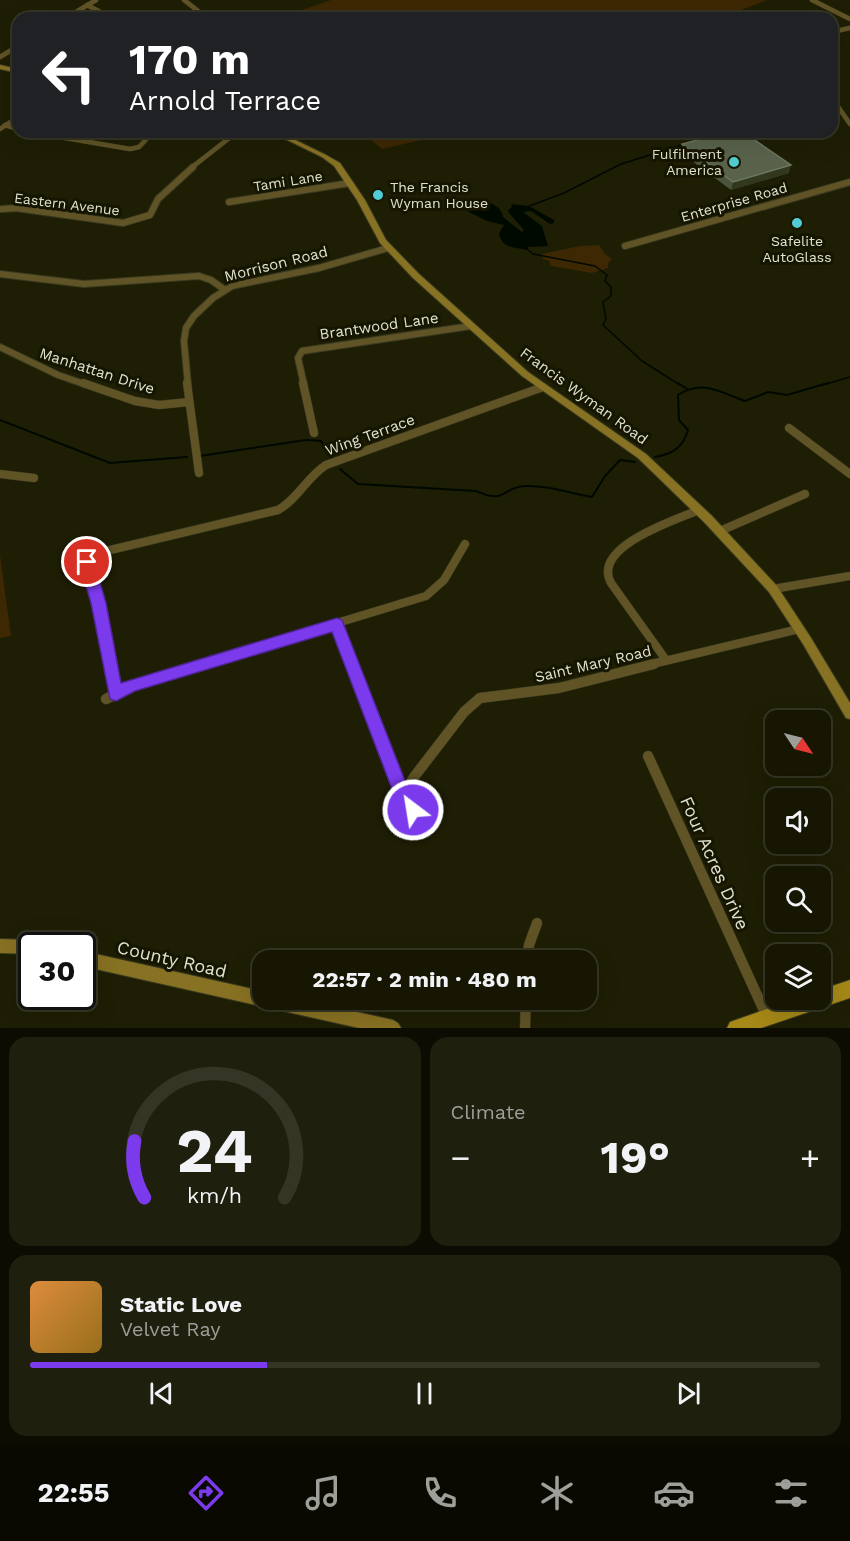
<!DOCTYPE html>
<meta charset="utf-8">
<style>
:root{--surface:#161603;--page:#1f1f0d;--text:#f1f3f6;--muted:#9e9f9a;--line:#353525;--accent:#7c3aed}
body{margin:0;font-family:"Work Sans",sans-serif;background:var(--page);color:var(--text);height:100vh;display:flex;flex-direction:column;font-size:22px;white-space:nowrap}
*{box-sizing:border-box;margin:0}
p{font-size:20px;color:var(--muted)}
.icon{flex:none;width:33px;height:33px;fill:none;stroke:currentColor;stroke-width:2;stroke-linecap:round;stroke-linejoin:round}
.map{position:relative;height:1028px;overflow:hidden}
.side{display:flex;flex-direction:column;gap:9px;padding:9px;background:#0c0c02;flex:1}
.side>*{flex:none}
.banner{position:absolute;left:12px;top:12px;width:826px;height:126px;border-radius:18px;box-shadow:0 6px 24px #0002,0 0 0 2px var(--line);background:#202124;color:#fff;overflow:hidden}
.needle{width:39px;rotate:125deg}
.controls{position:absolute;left:765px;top:710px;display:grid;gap:12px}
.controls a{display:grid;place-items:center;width:66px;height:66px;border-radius:12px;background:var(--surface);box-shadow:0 6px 24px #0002,0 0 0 2px var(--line);font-size:30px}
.speed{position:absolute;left:18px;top:932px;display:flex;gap:12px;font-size:30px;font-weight:700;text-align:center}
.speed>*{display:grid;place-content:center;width:78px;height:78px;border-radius:50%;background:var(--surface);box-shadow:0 6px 24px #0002,0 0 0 2px var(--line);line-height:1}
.speed .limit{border:3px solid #111;border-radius:9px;background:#fff;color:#111}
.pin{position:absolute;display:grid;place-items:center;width:51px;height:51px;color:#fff;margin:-26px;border:3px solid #fff;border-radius:50%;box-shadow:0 2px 6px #0007}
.me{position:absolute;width:66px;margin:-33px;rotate:329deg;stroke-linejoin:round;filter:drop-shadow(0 0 4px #0008)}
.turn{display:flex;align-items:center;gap:21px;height:126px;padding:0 18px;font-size:27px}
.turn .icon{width:78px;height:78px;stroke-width:2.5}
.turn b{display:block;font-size:42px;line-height:51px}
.big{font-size:45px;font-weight:700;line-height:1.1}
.side .widget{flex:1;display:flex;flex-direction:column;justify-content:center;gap:9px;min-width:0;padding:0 21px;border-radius:18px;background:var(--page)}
.side .dial{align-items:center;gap:0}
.dial svg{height:156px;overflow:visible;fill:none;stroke:var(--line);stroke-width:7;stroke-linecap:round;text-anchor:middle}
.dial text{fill:var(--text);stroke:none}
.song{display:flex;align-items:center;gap:18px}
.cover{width:72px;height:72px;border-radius:9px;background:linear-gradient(135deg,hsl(30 70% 55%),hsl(40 70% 35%))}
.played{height:6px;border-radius:3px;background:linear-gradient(90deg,var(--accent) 30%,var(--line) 30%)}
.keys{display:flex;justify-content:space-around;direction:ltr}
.heat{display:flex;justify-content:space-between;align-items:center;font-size:33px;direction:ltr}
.side .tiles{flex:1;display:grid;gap:9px;grid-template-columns:1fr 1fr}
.widget:last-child{grid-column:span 2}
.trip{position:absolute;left:252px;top:950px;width:345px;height:60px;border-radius:18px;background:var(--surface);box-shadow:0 6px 24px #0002,0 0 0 2px var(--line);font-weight:700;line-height:60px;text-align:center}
.dock{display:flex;height:96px;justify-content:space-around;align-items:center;background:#090901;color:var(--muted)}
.dock .icon{width:42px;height:42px}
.dock .active{color:var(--accent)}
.dock b{font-size:27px;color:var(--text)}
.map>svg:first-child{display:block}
.green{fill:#3e2804}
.water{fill:#000900}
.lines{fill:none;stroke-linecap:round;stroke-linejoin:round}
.stream-far1{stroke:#000900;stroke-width:1.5}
.stream{stroke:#000900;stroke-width:2}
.street-far3-casing{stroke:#393a21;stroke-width:5}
.street-far2-casing{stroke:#393a21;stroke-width:8}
.street-far1-casing{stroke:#393a21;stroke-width:9}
.street-casing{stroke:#393a21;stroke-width:11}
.secondary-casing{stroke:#393a21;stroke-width:2}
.primary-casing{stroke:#393a21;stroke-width:2}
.street-far3{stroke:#605326;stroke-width:4.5}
.street-far2{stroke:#605326;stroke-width:6}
.street-far1{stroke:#605326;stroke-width:8}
.street{stroke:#605326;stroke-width:10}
.secondary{fill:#877122;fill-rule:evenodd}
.primary{fill:#a58817;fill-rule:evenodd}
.wall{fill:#48543b}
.shaded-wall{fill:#31381e}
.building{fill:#59634c;stroke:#6e7761;stroke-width:1.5}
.route{fill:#7c3aed;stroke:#51269a;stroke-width:1.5}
.poi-dot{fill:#51ccd4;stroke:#151500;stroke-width:2}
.labels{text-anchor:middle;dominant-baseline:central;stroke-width:6;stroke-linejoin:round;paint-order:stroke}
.far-poi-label{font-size:14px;fill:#e1e3d2;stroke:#151500;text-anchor:end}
.far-street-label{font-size:14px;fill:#e1e3d2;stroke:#151500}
.street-label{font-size:15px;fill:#e1e3d2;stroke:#151500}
.near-street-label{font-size:18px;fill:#e1e3d2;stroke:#151500}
</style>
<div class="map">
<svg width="850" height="1028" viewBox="0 0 850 1028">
<rect width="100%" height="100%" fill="#1e1e04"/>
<path class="green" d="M 331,0 L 767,0 L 720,18 L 279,18 Z
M 361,132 L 457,132 L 382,149 Z
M 599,245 L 605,254 L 612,259 L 608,264 L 608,268 L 592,273 L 551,266 L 549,261 L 543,259 L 542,254 L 579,246 Z
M 0,555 L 11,636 L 0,638 Z"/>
<path class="water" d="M 488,202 C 496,205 502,209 503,217 L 522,232 L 524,230 L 509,213 L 508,210 L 512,207 L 511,204 L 529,206 L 554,220 L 554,223 L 550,224 L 531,211 L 523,212 L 542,226 L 548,246 L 528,247 L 528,250 C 516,247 501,249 499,233 L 504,225 L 487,221 L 467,211 Z"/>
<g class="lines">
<path class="stream-far1" d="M 699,139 L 722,132
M 527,207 L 564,193 L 621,164 L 682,145
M 527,249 L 533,254 L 595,266 L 607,275 L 605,281 L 611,287 L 611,296 L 603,302 L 606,319 L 603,325 L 642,361 L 680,385
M 823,385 L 850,377"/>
<path class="stream" d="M 678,383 L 687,389
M 0,420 L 110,463 L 187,457
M 200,456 L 306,440 L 321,441 L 332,458
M 655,457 C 672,454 683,448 688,430 L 679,420 L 678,395 C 702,379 720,392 745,401 L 768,392 L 787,395 L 828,383
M 340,469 L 358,484 L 476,491 C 507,505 501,487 525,486 C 547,485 570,493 592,497 L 605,476 L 620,460 L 635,462"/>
<defs>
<path id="street-far3" d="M 184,0 L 207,18
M 812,0 L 850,19
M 87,5 L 112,18
M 66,18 L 96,0
M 832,32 L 850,28
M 0,57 L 18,46
M 832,98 L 850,124
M 5,125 L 18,129
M 0,129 L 18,117
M 30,132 L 130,149 L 139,147 L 153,132
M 191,168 L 237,132"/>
<path id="street-far2" d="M 229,202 L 350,183
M 2,209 L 16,208 L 123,223 L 150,215 L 158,199 L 193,167
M 625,246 L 850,182
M 0,274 L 84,284 L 199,276 L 211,280 L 225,290
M 0,347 L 58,375 L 87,385
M 188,385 L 184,341 L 186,328 L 194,316 L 213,298 L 232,286 L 319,268 L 388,248
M 304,385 L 298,358 L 302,351 L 471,326"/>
<path id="street-far1" d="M 83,383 L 135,401 L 159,405 L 189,402
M 187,383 L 199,473
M 303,383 L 314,433
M 789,428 L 850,474
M 0,474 L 34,478
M 720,531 L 805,494
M 81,557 L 278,510 C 298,499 307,477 326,465 L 543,387
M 81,557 L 87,562 L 91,573 L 109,665
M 773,589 L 850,576
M 337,624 L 353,665
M 666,660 L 611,583 C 591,547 675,520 699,510
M 199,665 L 426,596 L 444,580 L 465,544
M 648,665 L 799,629"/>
<path id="street" d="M 109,664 L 115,694
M 352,664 L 403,796
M 106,699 L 131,686 L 203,664
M 648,756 L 767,1017
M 403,796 L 413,805 L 409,816 L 400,818 L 390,811 L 391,801 Z
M 403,796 L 414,777 L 464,712 L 480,698 L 559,688 L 654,664
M 527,960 L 529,945 L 537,923
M 525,1028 L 526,999"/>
<path id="secondary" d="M 0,65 L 18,69 L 18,73 L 0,69 Z
M 271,132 L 279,132 L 326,155 L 340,163 L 365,200 L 386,240 L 419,274 L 528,372 L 646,454 L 712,516 L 777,586 L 811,638 L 850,703 L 850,719 L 846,718 L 803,644 L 769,592 L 704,522 L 638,458 L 522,376 L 413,278 L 380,243 L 357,200 L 334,166 L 322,157 Z
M 0,939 L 32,940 L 37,942 L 39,945 L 32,945 L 32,954 L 0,953 Z
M 82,951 L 262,991 L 262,999 L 298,999 L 393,1020 L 398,1023 L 401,1028 L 359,1028 L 82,966 Z"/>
<path id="primary" d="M 850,980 L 850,998 L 761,1028 L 727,1028 L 730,1022 L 795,999 L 820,999 L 820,990 Z"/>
</defs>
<use href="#street-far3" class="street-far3-casing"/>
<use href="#street-far2" class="street-far2-casing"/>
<use href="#street-far1" class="street-far1-casing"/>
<use href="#street" class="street-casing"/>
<use href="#secondary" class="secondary-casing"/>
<use href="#primary" class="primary-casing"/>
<use href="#street-far3" class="street-far3"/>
<use href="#street-far2" class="street-far2"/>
<use href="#street-far1" class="street-far1"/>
<use href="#street" class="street"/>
<use href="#secondary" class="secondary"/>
<use href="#primary" class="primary"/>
</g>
<path class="wall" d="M 682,144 L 789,173 L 731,190 L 680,152 Z"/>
<path class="shaded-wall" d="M 791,165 L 789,173 L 731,190 L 733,182 Z"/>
<path class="building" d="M 727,132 L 743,132 L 791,165 L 733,182 L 682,144 Z"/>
<path class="route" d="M 87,557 L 92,558 L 94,562 L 106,603 L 121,683 L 337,618 L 342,620 L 409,791 C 419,796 424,804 419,815 L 413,818 L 407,815 L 403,806 L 397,802 L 332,632 L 135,691 L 116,701 L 110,699 L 91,603 L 79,562 L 82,558 Z"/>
<g class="poi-dot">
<circle cx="734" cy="162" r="6"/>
<circle cx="378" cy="195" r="6"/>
<circle cx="797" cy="223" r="6"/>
</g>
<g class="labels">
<g class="far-poi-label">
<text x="722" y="154">Fulfilment<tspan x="722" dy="16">America</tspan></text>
<text x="390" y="187" text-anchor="start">The Francis<tspan x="390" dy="16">Wyman House</tspan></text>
<text x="797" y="241" text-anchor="middle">Safelite<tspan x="797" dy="16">AutoGlass</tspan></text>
</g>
<g class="far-street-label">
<text transform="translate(288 181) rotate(-9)">Tami Lane</text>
<text transform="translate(734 202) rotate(-16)">Enterprise Road</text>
<text transform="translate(67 204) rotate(7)">Eastern Avenue</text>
</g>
<g class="street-label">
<text transform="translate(276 264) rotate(-14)">Morrison Road</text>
<text transform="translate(379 326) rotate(-8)">Brantwood Lane</text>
<text transform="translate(97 371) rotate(18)">Manhattan Drive</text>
<text transform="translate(584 396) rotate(36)">Francis Wyman Road</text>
<text transform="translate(370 435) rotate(-20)">Wing Terrace</text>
<text transform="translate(593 664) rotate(-13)">Saint Mary Road</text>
</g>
<g class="near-street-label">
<text transform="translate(715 863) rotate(66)">Four Acres Drive</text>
<text transform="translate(172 959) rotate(13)">County Road</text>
</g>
</g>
</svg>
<div class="controls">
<a><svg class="needle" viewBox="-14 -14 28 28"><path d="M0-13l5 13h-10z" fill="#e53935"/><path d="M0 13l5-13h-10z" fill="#9e9f9a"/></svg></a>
<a><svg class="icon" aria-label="sound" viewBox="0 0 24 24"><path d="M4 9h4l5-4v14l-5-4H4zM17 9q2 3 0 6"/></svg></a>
<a><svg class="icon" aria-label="search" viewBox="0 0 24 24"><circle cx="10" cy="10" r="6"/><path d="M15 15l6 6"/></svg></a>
<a><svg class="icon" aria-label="layers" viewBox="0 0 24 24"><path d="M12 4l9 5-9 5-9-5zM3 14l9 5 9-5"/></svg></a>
</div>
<div class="speed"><div class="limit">30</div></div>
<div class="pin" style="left:87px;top:562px;background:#d93025"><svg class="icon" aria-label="arrive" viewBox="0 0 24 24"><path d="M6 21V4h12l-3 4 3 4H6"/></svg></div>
<svg class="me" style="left:413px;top:810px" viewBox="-20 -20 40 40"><circle r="17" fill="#7c3aed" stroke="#fff" stroke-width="3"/><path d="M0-11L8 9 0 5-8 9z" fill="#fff"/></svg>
<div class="trip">22:57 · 2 min · 480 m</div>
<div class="banner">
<div class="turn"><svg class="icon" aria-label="left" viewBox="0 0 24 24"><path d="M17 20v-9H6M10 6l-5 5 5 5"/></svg><div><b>170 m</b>Arnold Terrace</div></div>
</div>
</div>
<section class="side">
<div class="tiles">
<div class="widget dial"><svg viewBox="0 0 100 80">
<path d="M14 69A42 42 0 1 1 86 69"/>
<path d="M14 69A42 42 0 0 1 9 40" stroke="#7c3aed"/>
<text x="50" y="56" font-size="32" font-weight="700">24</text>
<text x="50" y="72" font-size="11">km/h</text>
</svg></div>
<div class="widget"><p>Climate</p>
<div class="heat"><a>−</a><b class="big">19°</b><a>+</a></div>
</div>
<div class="widget">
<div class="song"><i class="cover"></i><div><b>Static Love</b><p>Velvet Ray</p></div></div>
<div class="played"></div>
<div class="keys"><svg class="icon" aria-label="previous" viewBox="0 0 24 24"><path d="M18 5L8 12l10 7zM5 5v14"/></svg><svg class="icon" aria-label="pause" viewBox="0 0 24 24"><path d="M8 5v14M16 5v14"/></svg><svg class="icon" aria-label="next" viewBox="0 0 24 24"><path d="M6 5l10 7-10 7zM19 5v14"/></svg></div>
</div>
</div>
</section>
<nav class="dock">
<b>22:55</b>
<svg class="icon active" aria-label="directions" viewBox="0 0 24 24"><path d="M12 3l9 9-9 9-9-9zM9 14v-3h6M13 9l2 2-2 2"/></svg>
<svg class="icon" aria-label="music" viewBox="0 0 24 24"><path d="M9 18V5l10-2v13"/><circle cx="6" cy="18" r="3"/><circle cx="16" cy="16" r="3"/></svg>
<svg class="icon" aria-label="phone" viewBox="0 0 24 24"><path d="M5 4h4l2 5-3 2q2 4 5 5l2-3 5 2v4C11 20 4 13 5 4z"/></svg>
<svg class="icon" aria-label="climate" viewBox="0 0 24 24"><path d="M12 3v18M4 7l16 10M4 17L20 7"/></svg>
<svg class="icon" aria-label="car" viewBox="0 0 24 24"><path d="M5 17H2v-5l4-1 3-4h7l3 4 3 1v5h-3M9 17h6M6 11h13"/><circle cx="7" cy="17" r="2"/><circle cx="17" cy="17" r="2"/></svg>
<svg class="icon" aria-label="filters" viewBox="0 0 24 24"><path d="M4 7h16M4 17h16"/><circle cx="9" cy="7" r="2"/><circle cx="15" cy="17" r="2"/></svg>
</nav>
